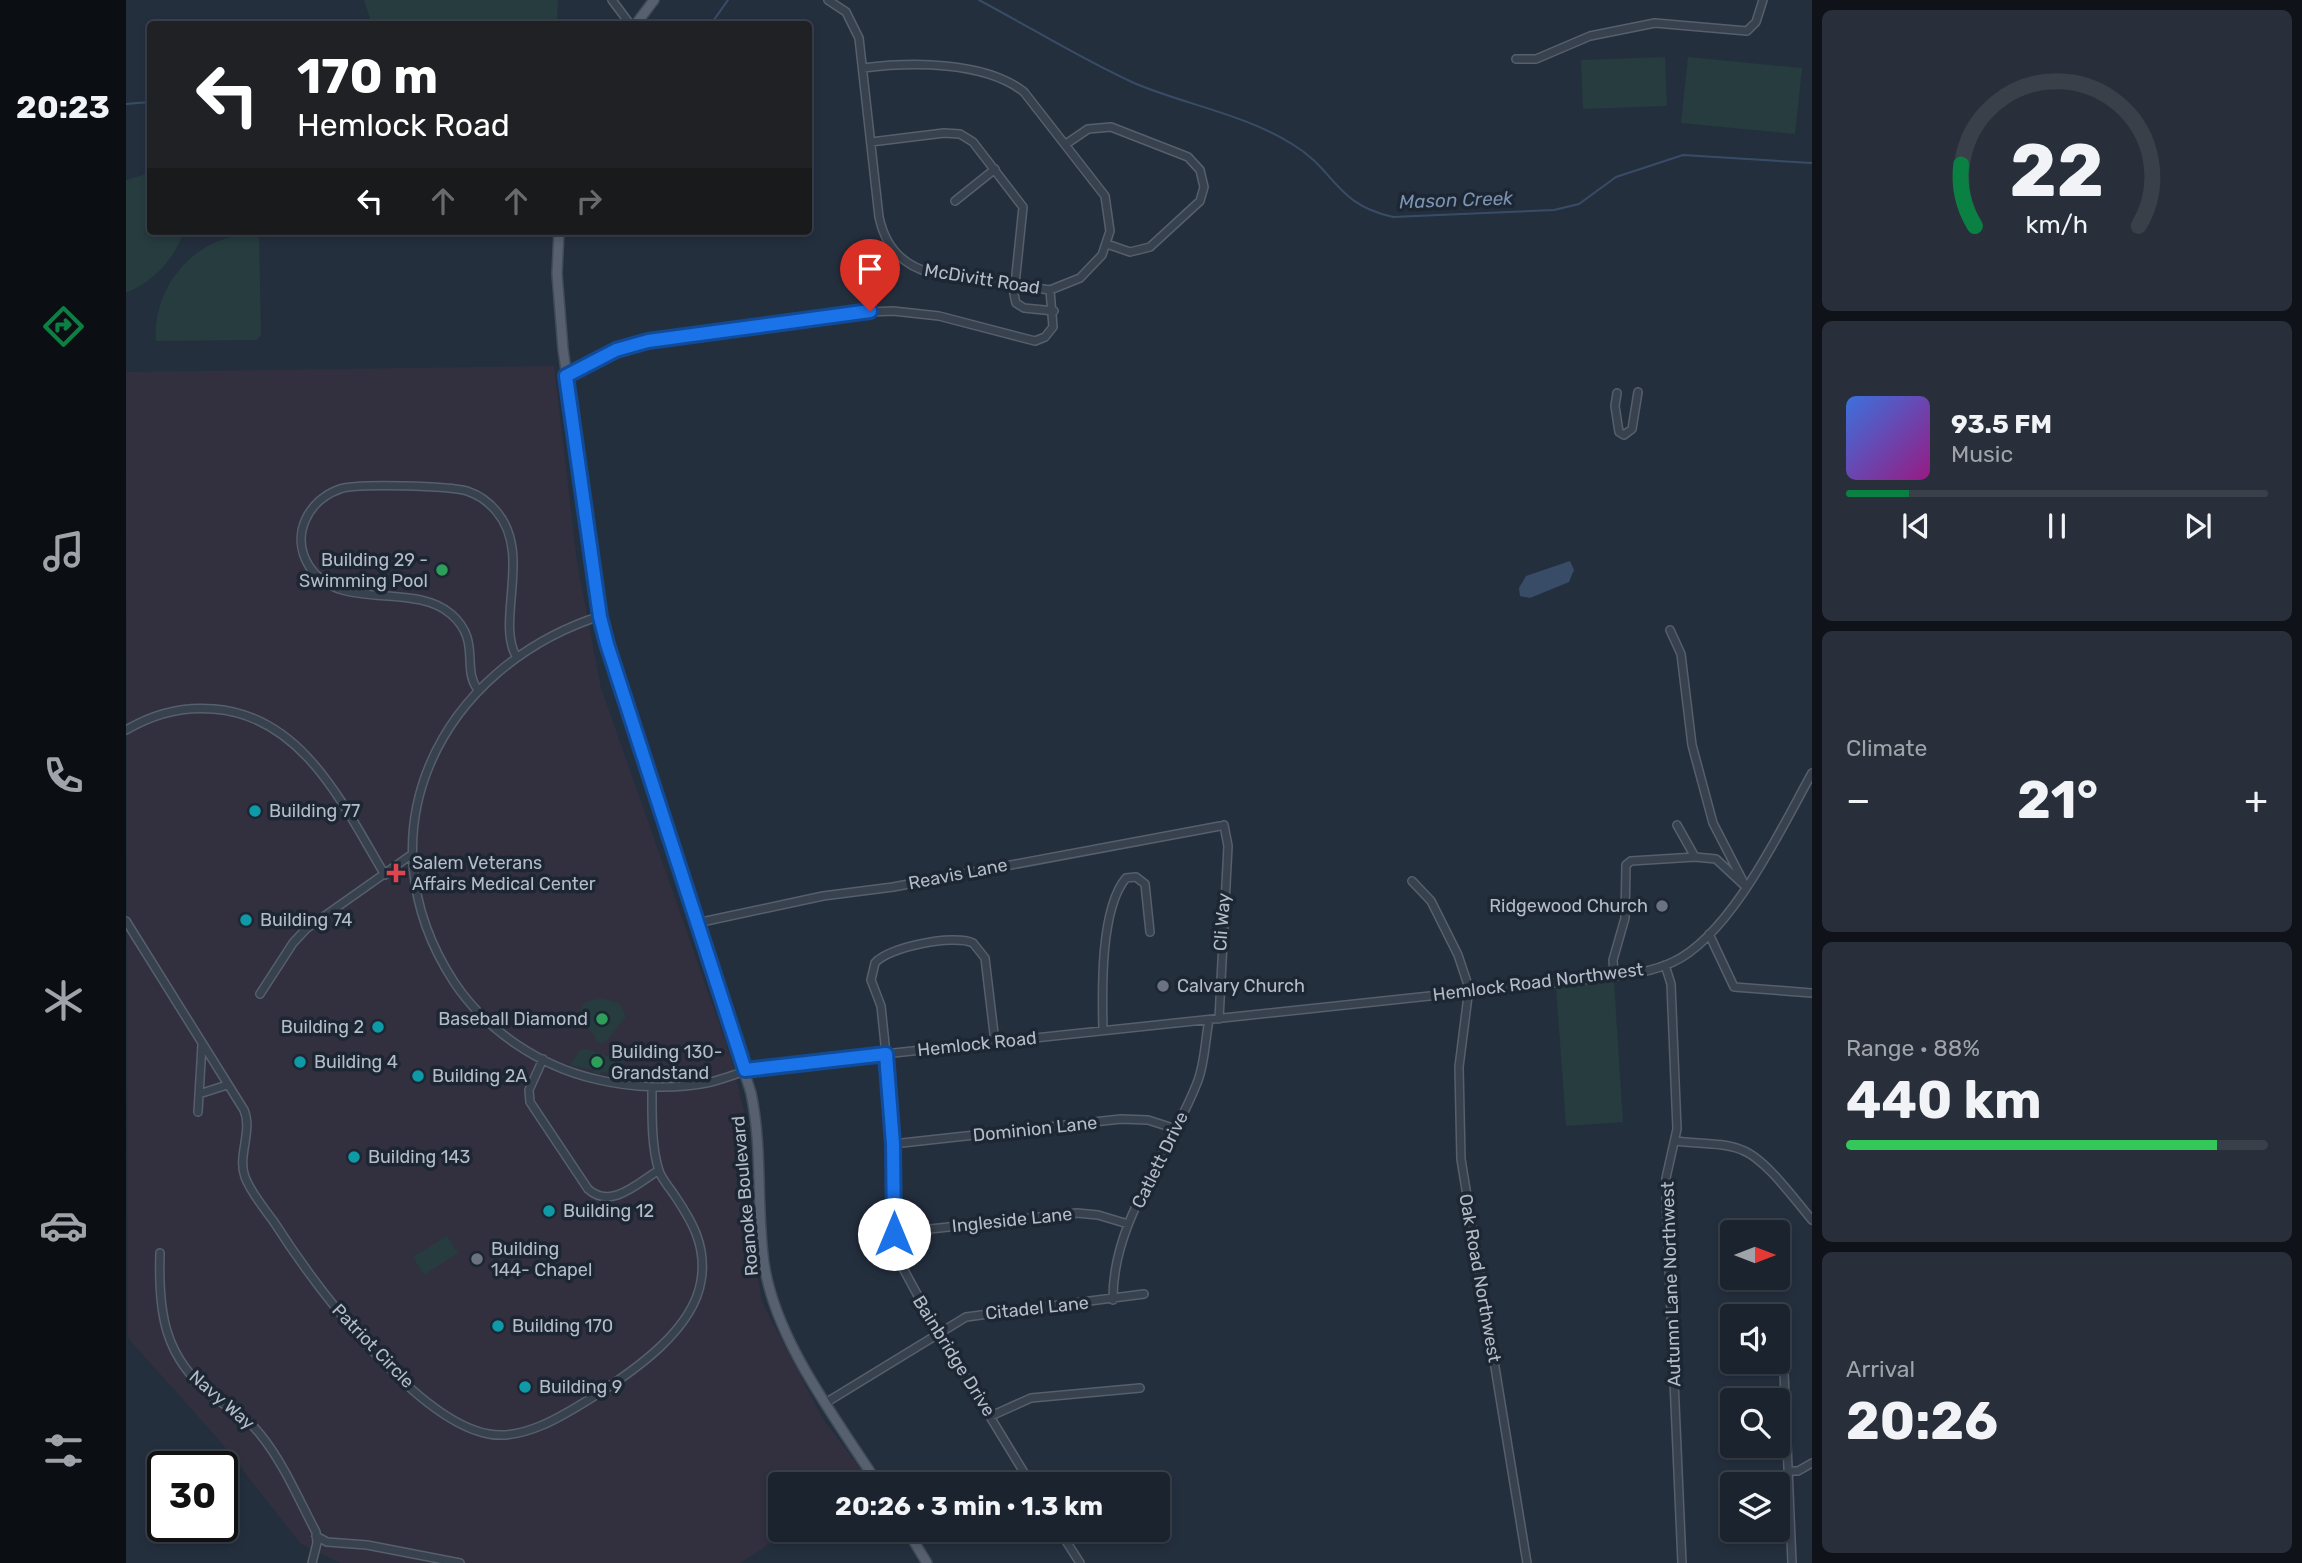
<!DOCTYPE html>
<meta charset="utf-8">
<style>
:root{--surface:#1b232e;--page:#282f3a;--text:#f1f3f6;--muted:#a0a4aa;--line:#39404a;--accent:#0b8043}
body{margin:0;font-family:Rubik,sans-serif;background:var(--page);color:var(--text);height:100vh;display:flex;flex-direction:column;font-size:26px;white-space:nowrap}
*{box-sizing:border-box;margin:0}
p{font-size:23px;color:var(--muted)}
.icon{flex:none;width:38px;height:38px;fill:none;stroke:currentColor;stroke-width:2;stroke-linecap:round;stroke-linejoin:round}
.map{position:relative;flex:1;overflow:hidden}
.details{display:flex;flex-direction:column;gap:10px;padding:10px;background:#0f1319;width:490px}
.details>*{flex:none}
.banner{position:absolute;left:21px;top:21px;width:665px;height:214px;border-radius:7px;box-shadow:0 4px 10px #0003,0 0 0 2px var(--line);background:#202124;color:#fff;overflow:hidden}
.needle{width:46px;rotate:90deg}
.fabs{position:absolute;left:1594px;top:1220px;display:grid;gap:14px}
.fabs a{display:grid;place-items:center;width:70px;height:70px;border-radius:7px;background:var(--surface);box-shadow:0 4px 10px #0003,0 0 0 2px var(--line);font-size:35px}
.speed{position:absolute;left:21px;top:1451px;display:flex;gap:14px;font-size:35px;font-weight:700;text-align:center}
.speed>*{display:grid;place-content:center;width:91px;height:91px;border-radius:50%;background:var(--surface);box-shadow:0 4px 10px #0003,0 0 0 2px var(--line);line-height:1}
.speed .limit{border:4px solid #111;border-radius:10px;background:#fff;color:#111}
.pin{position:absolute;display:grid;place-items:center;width:60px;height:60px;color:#fff;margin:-72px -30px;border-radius:50% 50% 50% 0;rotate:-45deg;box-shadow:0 0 7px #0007}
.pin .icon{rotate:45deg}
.me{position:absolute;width:77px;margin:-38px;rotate:0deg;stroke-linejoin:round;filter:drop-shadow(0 0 5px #0008)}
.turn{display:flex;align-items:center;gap:24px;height:147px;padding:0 35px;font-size:32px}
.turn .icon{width:91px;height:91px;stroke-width:2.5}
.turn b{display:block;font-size:49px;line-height:60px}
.lanes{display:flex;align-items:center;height:66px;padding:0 35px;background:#0003;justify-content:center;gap:35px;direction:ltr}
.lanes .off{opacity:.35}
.big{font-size:52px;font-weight:700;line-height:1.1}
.details .card{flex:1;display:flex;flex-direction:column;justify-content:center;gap:10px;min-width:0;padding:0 24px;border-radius:10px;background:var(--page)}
.details .dial{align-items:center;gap:0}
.dial svg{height:182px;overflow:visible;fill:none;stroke:var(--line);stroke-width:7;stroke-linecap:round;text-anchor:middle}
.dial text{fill:var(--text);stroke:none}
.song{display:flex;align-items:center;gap:21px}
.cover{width:84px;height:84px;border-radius:10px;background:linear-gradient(135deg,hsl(220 70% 55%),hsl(310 70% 35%))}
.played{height:7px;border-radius:4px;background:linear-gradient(90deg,var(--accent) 15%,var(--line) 15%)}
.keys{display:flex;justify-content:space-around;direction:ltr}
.heat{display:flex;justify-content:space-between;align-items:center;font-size:38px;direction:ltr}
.charge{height:10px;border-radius:5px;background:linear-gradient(90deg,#34c759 88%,var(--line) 0)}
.trip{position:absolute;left:642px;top:1472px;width:402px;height:70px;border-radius:7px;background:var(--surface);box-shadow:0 4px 10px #0003,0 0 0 2px var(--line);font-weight:700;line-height:70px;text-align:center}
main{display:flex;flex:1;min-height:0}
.menu{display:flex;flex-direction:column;width:126px;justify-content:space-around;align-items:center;background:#0b0e12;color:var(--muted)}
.menu .icon{width:49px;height:49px}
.menu .current{color:var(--accent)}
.menu b{font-size:32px;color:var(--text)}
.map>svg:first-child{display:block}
.medical{fill:#32303f}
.green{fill:#263c3f}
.water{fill:#394c67}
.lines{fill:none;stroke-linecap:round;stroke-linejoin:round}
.stream{stroke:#394c67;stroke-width:2}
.minor-casing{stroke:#565f6c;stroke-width:10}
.major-casing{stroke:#414a57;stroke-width:12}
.minor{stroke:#38414e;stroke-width:7}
.major{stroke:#56606e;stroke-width:9}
.route-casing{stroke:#114b97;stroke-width:18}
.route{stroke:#1a73e8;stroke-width:12}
.leisure-dot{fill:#2e9e5b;stroke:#1d2633;stroke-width:2.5}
.culture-dot{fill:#0f9aa8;stroke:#1d2633;stroke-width:2.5}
.health-dot{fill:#e0444e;stroke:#1d2633;stroke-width:2.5}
.worship-dot{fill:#6b7280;stroke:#1d2633;stroke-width:2.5}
.labels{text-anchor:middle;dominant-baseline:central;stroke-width:7;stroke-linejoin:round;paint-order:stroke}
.street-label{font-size:18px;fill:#b4bcc9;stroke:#1d2633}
.poi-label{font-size:18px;fill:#b4bcc9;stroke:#1d2633;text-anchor:start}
.water-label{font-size:19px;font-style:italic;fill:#7c92b1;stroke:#1d2633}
</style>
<main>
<nav class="menu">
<b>20:23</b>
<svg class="icon current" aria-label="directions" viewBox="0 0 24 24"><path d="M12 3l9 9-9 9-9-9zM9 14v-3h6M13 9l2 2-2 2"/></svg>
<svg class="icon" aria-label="music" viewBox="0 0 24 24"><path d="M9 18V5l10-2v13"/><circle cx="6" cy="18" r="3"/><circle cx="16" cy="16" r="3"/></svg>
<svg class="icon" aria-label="phone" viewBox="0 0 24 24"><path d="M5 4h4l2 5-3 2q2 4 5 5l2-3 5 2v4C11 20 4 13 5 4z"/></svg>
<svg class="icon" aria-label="climate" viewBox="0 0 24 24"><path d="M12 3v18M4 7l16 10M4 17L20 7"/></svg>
<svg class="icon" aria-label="car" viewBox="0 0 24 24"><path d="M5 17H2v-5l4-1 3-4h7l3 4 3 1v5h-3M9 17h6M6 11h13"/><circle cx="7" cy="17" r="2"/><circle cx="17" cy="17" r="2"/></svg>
<svg class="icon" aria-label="filters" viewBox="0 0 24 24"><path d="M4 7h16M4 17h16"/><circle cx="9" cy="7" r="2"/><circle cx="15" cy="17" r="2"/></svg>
</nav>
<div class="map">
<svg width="1686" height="1563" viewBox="0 0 1686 1563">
<rect width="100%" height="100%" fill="#242f3e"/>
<path class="medical" d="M 428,366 L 451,563 L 475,688 L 605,1058 L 622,1127 L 628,1254 L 636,1302 L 697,1419 L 742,1479 L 734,1484 L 654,1484 L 654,1530 L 665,1530 L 614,1563 L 215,1563 L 175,1544 L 93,1440 L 2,1338 L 0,372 Z"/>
<path class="green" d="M 238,0 L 432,0 L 431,24 L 246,24 Z
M 1539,57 L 1541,106 L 1457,109 L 1455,60 Z
M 1562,57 L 1676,68 L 1669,134 L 1555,123 Z
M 24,173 L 24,231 L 58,231 C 48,260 28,281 0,293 L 0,180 Z
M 133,234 L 135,335 L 131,340 L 30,341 C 26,283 74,231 133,234 Z
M 1488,982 L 1497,1122 L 1440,1126 L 1430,986 Z
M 477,998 L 494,1004 L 500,1017 L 477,1044 L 470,1042 L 469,1036 L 451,1017 L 459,1002 Z
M 460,1049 C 474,1053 483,1057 496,1060 L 499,1071 L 522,1072 L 521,1079 L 475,1072 L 474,1075 L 468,1074 L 468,1070 L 444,1065 L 454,1050 Z
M 321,1236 L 332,1253 L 298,1275 L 287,1257 Z"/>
<path class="water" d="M 1444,561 L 1448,570 L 1443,582 L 1404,598 L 1394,596 L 1393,588 L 1400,576 Z"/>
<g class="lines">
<path class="stream" d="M 853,0 C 904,27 955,59 1008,83 C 1060,105 1118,114 1166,144 C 1210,170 1208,204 1267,217 L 1428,210 L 1453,204 L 1490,177 L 1557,155 L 1686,163
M 585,24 L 602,0
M 0,104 L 24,102"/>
<defs>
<path id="minor" d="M 486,0 L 504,24
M 702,0 L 720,12 L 733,38 L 753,217 C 759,246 777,266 806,273 L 924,290 L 954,278 L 976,255 L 984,231 L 979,196 L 898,92 C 859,61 785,62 737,68
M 1390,59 L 1410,59 L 1464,36 L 1529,23 L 1621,31 L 1630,22 L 1637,0
M 745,142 L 818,133 L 834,134 L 847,142 L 897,207 L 888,294 L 890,303 L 898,308 L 928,311
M 940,144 L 962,129 L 985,127 L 1062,157 L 1074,170 L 1078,187 L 1074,201 L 1024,247 L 1004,252 L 981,244
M 829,201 L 869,169
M 440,376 L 490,350 L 522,341 L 721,313 L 767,311 L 813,316 L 909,341 L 919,337 L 927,327 L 924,290
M 1491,393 L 1489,406 L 1493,432 L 1498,435 L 1506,429 L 1512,392
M 474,616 C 314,668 231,833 328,982 C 360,1030 413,1066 469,1079 C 506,1088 548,1090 585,1082 C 602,1078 618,1070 636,1067 L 1473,978 C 1497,975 1524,973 1547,962 C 1605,935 1655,829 1686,773
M 1544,630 L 1555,654 L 1566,745 L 1587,823 L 1620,887
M 352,690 C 335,668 356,641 325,614 C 286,581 213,613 183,566 C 164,535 182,500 214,489 C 230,483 324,486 341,491 C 353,495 363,502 371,512 C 406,554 370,620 390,656
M 0,730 C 27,714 56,706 88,709 C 178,716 218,807 259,875
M 1551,825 L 1569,857 L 1590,859 L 1619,886
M 1286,881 L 1305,901 L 1332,955 L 1343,988 L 1333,1067 L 1335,1159 L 1401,1563
M 0,921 L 118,1110 C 127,1131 111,1156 119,1177 C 125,1193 138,1208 148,1222 C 187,1283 289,1421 363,1434 C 399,1441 441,1413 470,1395 C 509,1370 567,1330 575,1281 C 581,1246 566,1221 547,1193 C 542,1186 536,1179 533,1171 C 525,1146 526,1112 526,1087
M 571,923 L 697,896 L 767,887 L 1094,826
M 1583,934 L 1608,987 L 1686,993
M 1539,965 L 1545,984 L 1551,1129 L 1540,1178 L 1540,1198 L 1556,1563
M 1488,976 L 1487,960 L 1499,918 L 1500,865 L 1505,861 L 1569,857
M 134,994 L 167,943 L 180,929 L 285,855
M 1093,1019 L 1102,846 L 1098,825
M 977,1030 C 976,991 974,909 1000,878 L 1010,877 L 1019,884 L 1024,932
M 869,1042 L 859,958 L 847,943 C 828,934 762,947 749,963 L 745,980 L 755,1006 L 760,1054 L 767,1144 L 767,1233 L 772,1259 L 804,1318 L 905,1484
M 417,1059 L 403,1090 L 404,1102 L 462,1189 C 485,1210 512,1183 533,1170
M 73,1094 L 101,1085
M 72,1112 L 76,1045
M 1550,1141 C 1571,1144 1597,1142 1616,1150 C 1640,1159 1669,1200 1686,1220
M 767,1144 L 995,1119 L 1022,1120 L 1050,1129
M 767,1233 L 951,1213 L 972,1215 L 1002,1224
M 34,1253 C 32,1313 38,1358 88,1397 C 103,1409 122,1418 134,1434 C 157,1462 173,1500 190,1532 L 191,1543 L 186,1563
M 987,1300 C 986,1221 1043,1155 1071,1083 C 1079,1064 1079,1040 1083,1020
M 1652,1334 L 1658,1372 L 1666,1563
M 701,1402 L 840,1317 L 1018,1294
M 865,1416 L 905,1398 L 1014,1388
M 1662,1471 L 1672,1471 L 1686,1463
M 974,1484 L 1001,1483
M 933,1530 L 954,1563
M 190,1536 L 201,1542 L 241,1545 L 334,1563"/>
<path id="major" d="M 510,24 L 528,0
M 433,231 L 431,274 L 437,349 L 474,616 L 625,1093 C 637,1150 630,1206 638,1263 C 649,1340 711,1420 752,1484
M 781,1530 L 801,1563"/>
</defs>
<use href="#minor" class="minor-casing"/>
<use href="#major" class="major-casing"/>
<use href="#minor" class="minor"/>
<use href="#major" class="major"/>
</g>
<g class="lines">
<defs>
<path id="route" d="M 744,311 L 522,341 L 490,350 L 440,376 L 474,617 L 481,644 L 619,1070 L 760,1054 L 767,1144 L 768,1234"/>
</defs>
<use href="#route" class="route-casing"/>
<use href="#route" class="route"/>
</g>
<g class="leisure-dot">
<circle cx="316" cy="570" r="7"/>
<circle cx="476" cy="1019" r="7"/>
<circle cx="471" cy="1062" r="7"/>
</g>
<g class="culture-dot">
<circle cx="129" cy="811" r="7"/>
<circle cx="120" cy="920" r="7"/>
<circle cx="252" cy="1027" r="7"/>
<circle cx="174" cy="1062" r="7"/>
<circle cx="292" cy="1076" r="7"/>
<circle cx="228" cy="1157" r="7"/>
<circle cx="423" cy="1211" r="7"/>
<circle cx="372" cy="1326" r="7"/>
<circle cx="399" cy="1387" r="7"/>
</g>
<path class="health-dot" d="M266.5 862.5h7v7h7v7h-7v7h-7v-7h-7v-7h7z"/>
<g class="worship-dot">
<circle cx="1536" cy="906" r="7"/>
<circle cx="1037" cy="986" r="7"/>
<circle cx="351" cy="1259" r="7"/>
</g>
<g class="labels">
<g class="street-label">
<text transform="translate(856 279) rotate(9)">McDivitt Road</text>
<text transform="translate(832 874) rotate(-11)">Reavis Lane</text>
<text transform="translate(1096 922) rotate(-86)">Cli Way</text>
<text transform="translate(1412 982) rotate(-7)">Hemlock Road Northwest</text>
<text transform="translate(851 1044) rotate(-6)">Hemlock Road</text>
<text transform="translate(909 1129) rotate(-6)">Dominion Lane</text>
<text transform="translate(1034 1160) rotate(-64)">Catlett Drive</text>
<text transform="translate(619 1196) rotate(-95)">Roanoke Boulevard</text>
<text transform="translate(886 1220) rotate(-6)">Ingleside Lane</text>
<text transform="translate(1354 1278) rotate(80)">Oak Road Northwest</text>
<text transform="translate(1545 1284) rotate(-92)">Autumn Lane Northwest</text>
<text transform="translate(911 1308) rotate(-6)">Citadel Lane</text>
<text transform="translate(247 1346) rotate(46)">Patriot Circle</text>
<text transform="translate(828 1356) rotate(58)">Bainbridge Drive</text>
<text transform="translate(96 1400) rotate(41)">Navy Way</text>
</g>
<g class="poi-label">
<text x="302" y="560" text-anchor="end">Building 29 -<tspan x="302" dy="21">Swimming Pool</tspan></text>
<text x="143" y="811">Building 77</text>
<text x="286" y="863">Salem Veterans<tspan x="286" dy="21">Affairs Medical Center</tspan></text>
<text x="1522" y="906" text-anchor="end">Ridgewood Church</text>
<text x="134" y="920">Building 74</text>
<text x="1051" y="986">Calvary Church</text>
<text x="462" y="1019" text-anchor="end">Baseball Diamond</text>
<text x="238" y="1027" text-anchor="end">Building 2</text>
<text x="485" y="1052">Building 130-<tspan x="485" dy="21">Grandstand</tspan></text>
<text x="188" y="1062">Building 4</text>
<text x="306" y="1076">Building 2A</text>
<text x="242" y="1157">Building 143</text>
<text x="437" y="1211">Building 12</text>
<text x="365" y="1249">Building<tspan x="365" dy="21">144- Chapel</tspan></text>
<text x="386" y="1326">Building 170</text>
<text x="413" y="1387">Building 9</text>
</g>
<g class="water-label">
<text transform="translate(1330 200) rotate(-2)">Mason Creek</text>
</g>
</g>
</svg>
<div class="fabs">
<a><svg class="needle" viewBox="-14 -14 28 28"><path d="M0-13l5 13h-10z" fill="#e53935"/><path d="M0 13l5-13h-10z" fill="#a0a4aa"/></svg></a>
<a><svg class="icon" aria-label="sound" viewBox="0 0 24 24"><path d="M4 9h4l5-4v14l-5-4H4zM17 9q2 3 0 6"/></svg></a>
<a><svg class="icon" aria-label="search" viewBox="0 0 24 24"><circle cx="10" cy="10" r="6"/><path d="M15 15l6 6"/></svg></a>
<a><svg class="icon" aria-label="layers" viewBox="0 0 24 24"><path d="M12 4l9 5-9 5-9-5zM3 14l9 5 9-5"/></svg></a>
</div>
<div class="speed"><div class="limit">30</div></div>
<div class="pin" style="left:744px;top:311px;background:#d93025"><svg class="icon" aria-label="arrive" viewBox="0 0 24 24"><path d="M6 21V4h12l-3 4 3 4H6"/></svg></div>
<svg class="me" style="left:768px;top:1234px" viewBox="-20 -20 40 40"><circle r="19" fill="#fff"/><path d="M0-13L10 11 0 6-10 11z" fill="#1a73e8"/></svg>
<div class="trip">20:26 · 3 min · 1.3 km</div>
<div class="banner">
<div class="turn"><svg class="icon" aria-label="left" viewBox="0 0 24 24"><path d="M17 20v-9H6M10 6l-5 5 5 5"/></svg><div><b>170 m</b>Hemlock Road</div></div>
<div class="lanes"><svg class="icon" aria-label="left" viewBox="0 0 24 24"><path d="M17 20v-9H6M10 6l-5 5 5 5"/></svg><svg class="icon off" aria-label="ahead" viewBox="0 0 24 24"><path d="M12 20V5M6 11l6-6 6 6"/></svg><svg class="icon off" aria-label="ahead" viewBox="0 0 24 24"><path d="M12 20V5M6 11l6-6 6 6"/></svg><svg class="icon off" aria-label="right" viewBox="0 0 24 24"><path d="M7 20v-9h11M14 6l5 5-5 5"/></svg></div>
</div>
</div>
<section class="details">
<div class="card dial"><svg viewBox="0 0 100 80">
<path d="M14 69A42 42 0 1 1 86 69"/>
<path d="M14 69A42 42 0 0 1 8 42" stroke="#0b8043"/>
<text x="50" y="56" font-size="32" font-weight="700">22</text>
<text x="50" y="72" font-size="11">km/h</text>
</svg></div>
<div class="card">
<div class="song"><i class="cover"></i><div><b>93.5 FM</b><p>Music</p></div></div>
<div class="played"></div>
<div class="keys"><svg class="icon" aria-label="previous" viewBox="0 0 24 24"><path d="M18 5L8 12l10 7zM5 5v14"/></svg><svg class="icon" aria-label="pause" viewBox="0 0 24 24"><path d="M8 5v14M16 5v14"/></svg><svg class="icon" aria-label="next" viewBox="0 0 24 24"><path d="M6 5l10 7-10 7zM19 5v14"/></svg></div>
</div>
<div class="card"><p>Climate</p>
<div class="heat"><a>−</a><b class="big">21°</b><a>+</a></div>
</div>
<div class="card"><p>Range · 88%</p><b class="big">440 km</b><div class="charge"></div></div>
<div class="card"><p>Arrival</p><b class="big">20:26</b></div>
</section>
</main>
